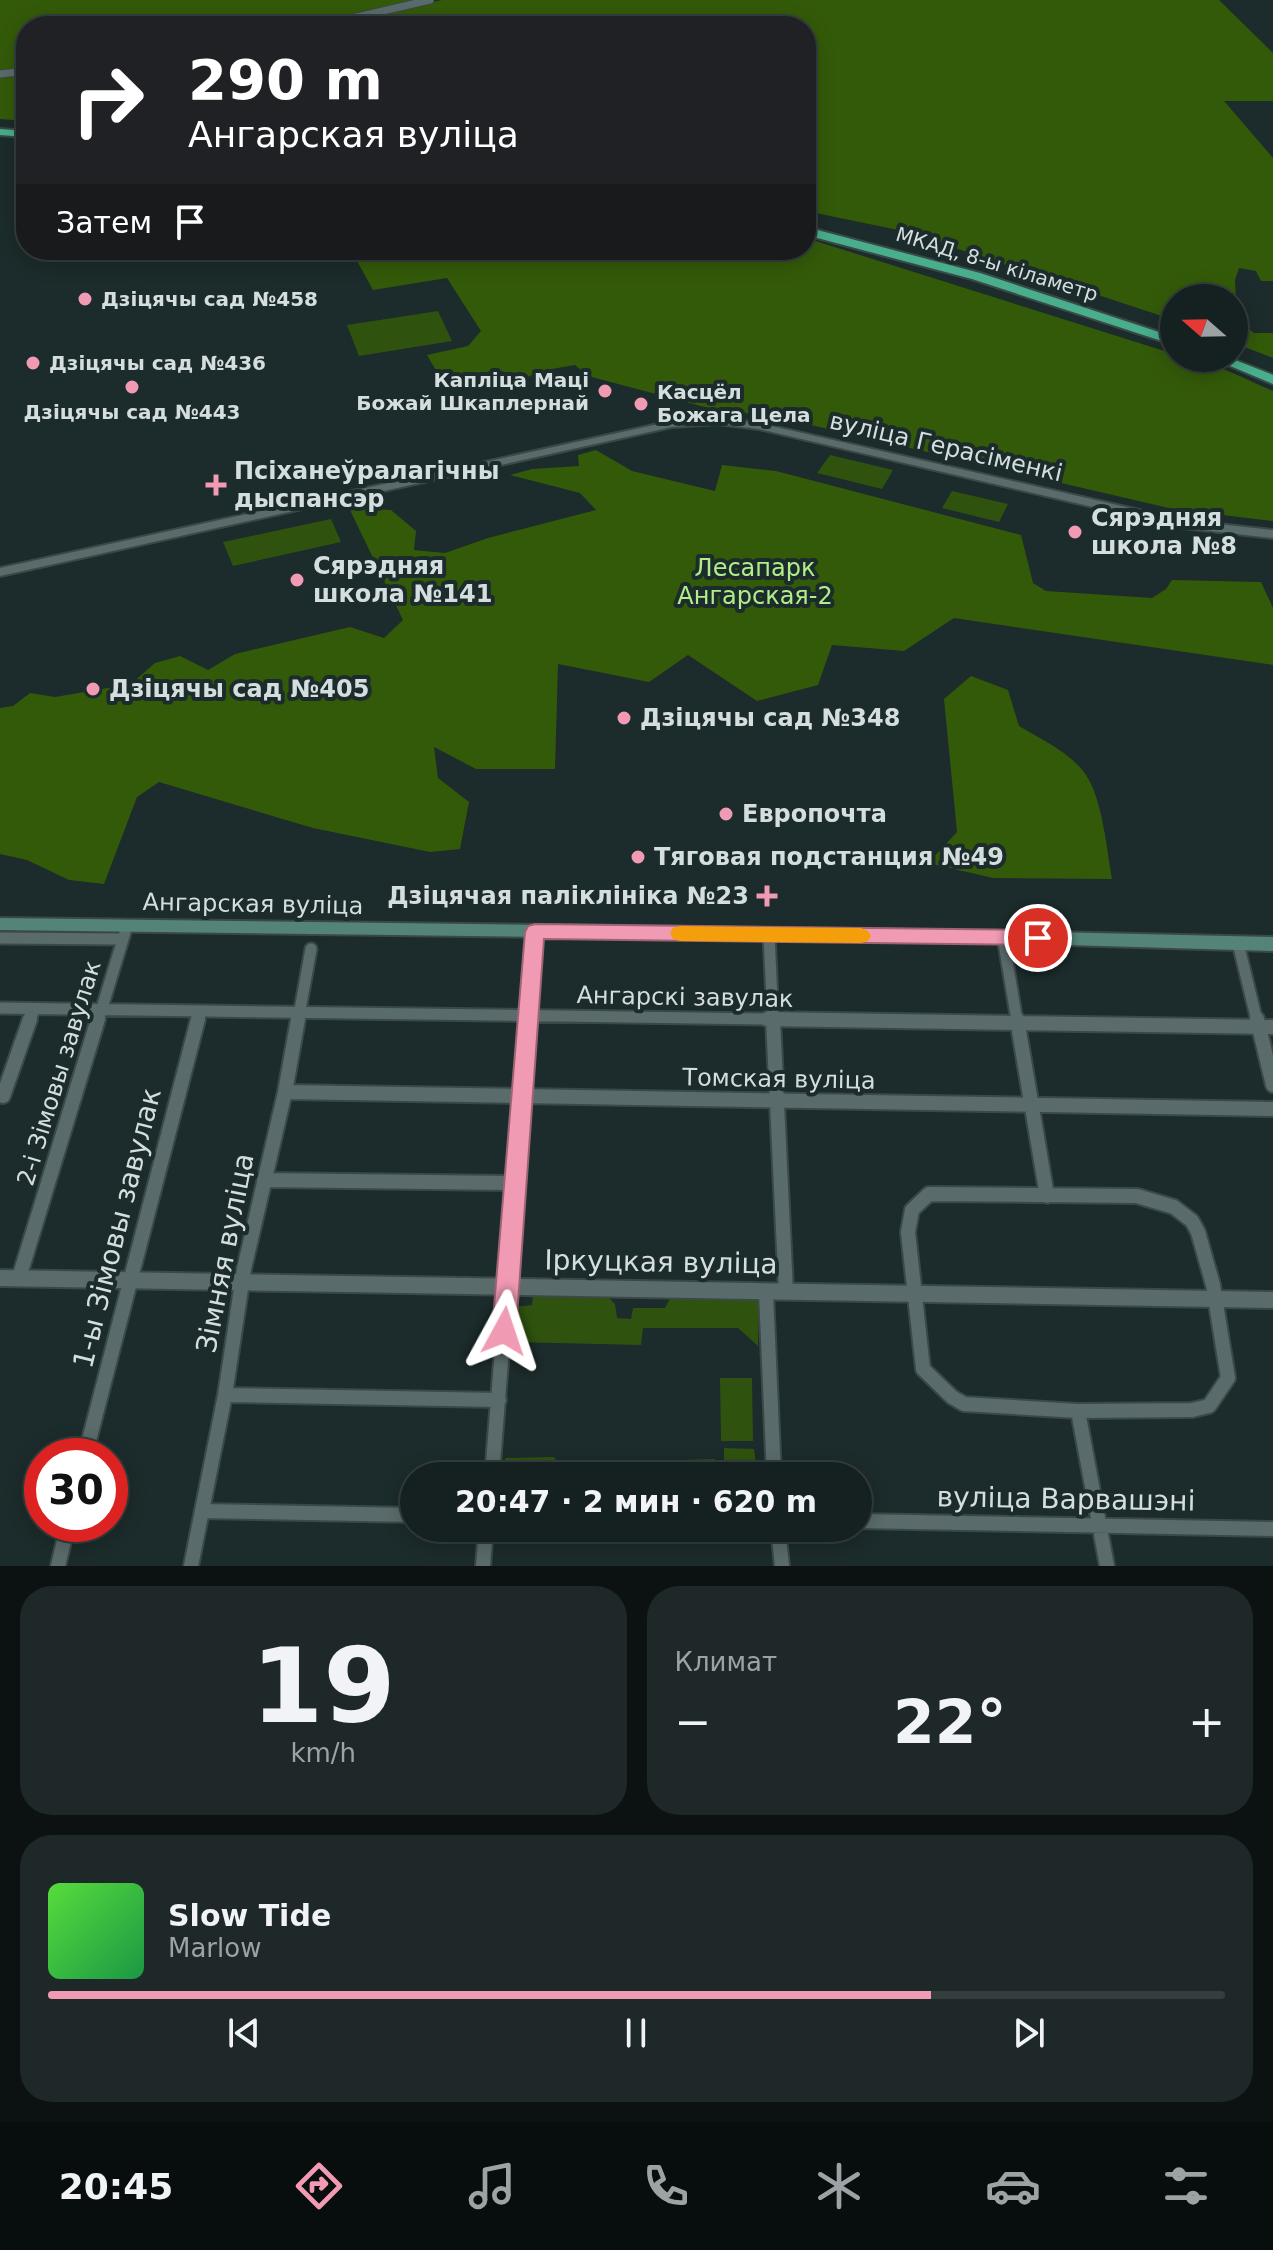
<!DOCTYPE html>
<html lang="ru">
<meta charset="utf-8">
<style>
:root{--surface:#152020;--page:#1e2829;--text:#f1f3f6;--muted:#9da3a5;--line:#343e3e;--accent:#f19ab3}
body{margin:0;font-family:"DejaVu Sans",sans-serif;background:var(--page);color:var(--text);height:100vh;display:flex;flex-direction:column;font-size:30px;white-space:nowrap}
*{box-sizing:border-box;margin:0}
p{font-size:26px;color:var(--muted)}
.icon{flex:none;width:44px;height:44px;fill:none;stroke:currentColor;stroke-width:2;stroke-linecap:round;stroke-linejoin:round}
.map{position:relative;height:1566px;overflow:hidden}
.sheet{display:flex;flex-direction:column;gap:20px;padding:20px;background:#0c1212;flex:1}
.sheet>*{flex:none}
.top-card{position:absolute;left:16px;top:16px;width:800px;height:244px;border-radius:32px;box-shadow:0 4px 20px #0003,0 0 0 2px var(--line);background:#202124;color:#fff;overflow:hidden}
.needle{width:52px;rotate:290deg}
.controls{position:absolute;left:1160px;top:284px;display:grid;gap:16px}
.controls a{display:grid;place-items:center;width:88px;height:88px;border-radius:50%;background:var(--surface);box-shadow:0 4px 20px #0003,0 0 0 2px var(--line);font-size:40px}
.speed{position:absolute;left:24px;top:1438px;display:flex;gap:16px;font-size:40px;font-weight:700;text-align:center}
.speed>*{display:grid;place-content:center;width:104px;height:104px;border-radius:50%;background:var(--surface);box-shadow:0 4px 20px #0003,0 0 0 2px var(--line);line-height:1}
.speed .limit{border:12px solid #d22;background:#fff;color:#111}
.pin{position:absolute;display:grid;place-items:center;width:68px;height:68px;color:#fff;margin:-34px;border:4px solid #fff;border-radius:50%;box-shadow:0 2px 8px #0007}
.me{position:absolute;width:88px;margin:-44px;rotate:5deg;stroke-linejoin:round;filter:drop-shadow(0 0 6px #0008)}
.turn{display:flex;align-items:center;gap:28px;height:168px;padding:0 40px;font-size:36px}
.turn .icon{width:104px;height:104px;stroke-width:2.5}
.turn b{display:block;font-size:56px;line-height:68px}
.then{display:flex;align-items:center;height:76px;padding:0 40px;background:#0003;gap:16px;font-size:30px}
.big{font-size:60px;font-weight:600;line-height:1.1}
.sheet .widget{flex:1;display:flex;flex-direction:column;justify-content:center;gap:12px;min-width:0;padding:0 28px;border-radius:32px;background:var(--page)}
.sheet .dial{align-items:center;gap:0}
.dial b{font-size:104px;line-height:1}
.song{display:flex;align-items:center;gap:24px}
.cover{width:96px;height:96px;border-radius:12px;background:linear-gradient(135deg,hsl(110 70% 55%),hsl(140 70% 35%))}
.played{height:8px;border-radius:4px;background:linear-gradient(90deg,var(--accent) 75%,var(--line) 75%)}
.keys{display:flex;justify-content:space-around;direction:ltr}
.heat{display:flex;justify-content:space-between;align-items:center;font-size:44px;direction:ltr}
.sheet .tiles{flex:1;display:grid;gap:20px;grid-template-columns:1fr 1fr}
.widget:last-child{grid-column:span 2}
.trip{position:absolute;left:400px;top:1462px;width:472px;height:80px;border-radius:40px;background:var(--surface);box-shadow:0 4px 20px #0003,0 0 0 2px var(--line);font-weight:600;line-height:80px;text-align:center}
.dock{display:flex;height:128px;justify-content:space-around;align-items:center;background:#080d0d;color:var(--muted)}
.dock .icon{width:56px;height:56px}
.dock .on{color:var(--accent)}
.dock b{font-size:36px;color:var(--text)}
.map>svg:first-child{display:block}
.green{fill:#2f530e}
.forest{fill:#335a09}
.lines{fill:none;stroke-linecap:round;stroke-linejoin:round}
.minor-far2-casing{stroke:#3b4848;stroke-width:9}
.minor-far1-casing{stroke:#3b4848;stroke-width:15}
.minor-casing{stroke:#3b4848;stroke-width:18}
.tertiary-casing{stroke:#3b4848;stroke-width:4}
.secondary-casing{stroke:#3b4848;stroke-width:4}
.trunk-casing{stroke:#3b4848;stroke-width:4}
.minor-far2{stroke:#5a6b6b;stroke-width:7}
.minor-far1{stroke:#5a6b6b;stroke-width:11}
.minor{stroke:#5a6b6b;stroke-width:14}
.tertiary{fill:#5a6b6b;fill-rule:evenodd}
.secondary{fill:#538477;fill-rule:evenodd}
.trunk{fill:#48ae8c;fill-rule:evenodd}
.route{fill:#f19ab3;stroke:#9d6474;stroke-width:2}
.slow{fill:#f59e0b}
.poi-dot{fill:#f19ab3;stroke:#1c2b2b;stroke-width:3}
.labels{text-anchor:middle;dominant-baseline:central;stroke-width:8;stroke-linejoin:round;paint-order:stroke}
.far-street-label{font-size:20px;fill:#d5dedf;stroke:#1c2b2b}
.far-poi-label{font-size:20px;font-weight:bold;fill:#d5dedf;stroke:#1c2b2b;text-anchor:start}
.street-label{font-size:24px;fill:#d5dedf;stroke:#1c2b2b}
.poi-label{font-size:24px;font-weight:bold;fill:#d5dedf;stroke:#1c2b2b;text-anchor:start}
.park-label{font-size:24px;fill:#b1ed88;stroke:#1c2b2b}
.near-street-label{font-size:28px;fill:#d5dedf;stroke:#1c2b2b}
</style>
<div class="map">
<svg width="1273" height="1566" viewBox="0 0 1273 1566">
<rect width="100%" height="100%" fill="#1c2b2b"/>
<path class="green" d="M 438,311 L 452,341 L 359,356 L 347,325 Z
M 830,455 L 893,470 L 882,489 L 817,473 Z
M 952,491 L 1008,504 L 999,522 L 942,508 Z
M 331,519 L 341,542 L 233,566 L 223,542 Z
M 604,1293 L 615,1304 L 617,1318 L 631,1319 L 633,1308 L 665,1308 L 672,1295 L 759,1300 L 758,1346 L 738,1328 L 643,1328 L 641,1345 L 512,1342 L 513,1307 L 532,1305 L 533,1294 Z
M 720,1378 L 752,1378 L 753,1441 L 721,1441 Z
M 724,1448 L 754,1449 L 756,1463 L 745,1473 L 724,1471 Z
M 554,1457 L 558,1464 L 715,1459 L 719,1474 L 730,1476 L 507,1476 L 505,1458 Z"/>
<path class="forest" d="M 0,0 L 420,0 L 303,26 L 26,26 L 26,67 L 0,70 Z
M 442,0 L 1219,0 L 1273,53 L 1273,101 L 1224,101 L 1273,158 L 1273,281 L 1261,281 L 1256,271 L 1239,268 L 1235,280 L 1237,320 L 1254,333 L 1273,333 L 1273,358 L 1234,343 L 1234,298 L 1174,298 L 1174,320 L 903,231 L 806,211 L 806,26 L 329,26 Z
M 26,74 L 26,121 L 0,119 L 0,77 Z
M 806,238 L 1174,354 L 1174,358 C 1208,358 1242,378 1273,391 L 1273,521 L 1173,509 L 772,416 L 716,410 L 588,376 L 575,365 L 540,371 L 528,377 L 496,370 L 467,376 L 448,391 L 427,355 L 468,346 L 481,331 L 447,278 L 373,290 L 351,250 L 806,250 Z
M 596,450 L 632,471 L 715,491 L 722,465 L 776,471 L 1021,535 L 1033,583 L 1046,591 L 1152,598 L 1166,589 L 1172,580 L 1261,582 L 1273,608 L 1273,665 L 954,618 L 904,651 L 832,645 L 818,685 L 757,701 L 688,655 L 649,682 L 558,664 L 555,769 L 476,769 L 434,747 L 438,778 L 469,802 L 460,849 L 430,852 L 313,828 L 159,782 L 137,797 L 104,884 L 69,880 L 27,860 L 0,854 L 0,708 L 13,706 L 30,693 L 55,697 L 131,684 L 155,663 L 180,656 L 208,670 L 235,654 L 350,627 L 384,638 L 403,620 L 349,508 L 391,510 L 416,531 L 414,550 L 445,553 L 488,538 L 596,510 L 580,493 L 510,475 L 532,469 L 579,466 L 578,455 Z
M 971,676 L 1008,690 L 1019,726 C 1042,740 1076,755 1089,780 C 1103,806 1107,850 1112,879 L 993,878 L 928,863 L 957,832 L 944,699 Z"/>
<g class="lines">
<defs>
<path id="minor-far2" d="M 318,26 L 430,0
M 0,74 L 26,71"/>
<path id="minor-far1" d="M 769,935 L 773,1021
M 1003,937 L 1017,1021
M 0,938 L 123,939
M 1238,943 L 1257,1021
M 0,1008 L 901,1021
M 30,1021 L 34,1009
M 98,1021 L 127,926
M 198,1021 L 200,1013
M 298,1021 L 311,949
M 528,1021 L 535,932"/>
<path id="minor" d="M 767,1019 L 1273,1027
M 773,1019 L 786,1292
M 1017,1019 L 1047,1196
M 1257,1019 L 1273,1085
M 285,1092 L 1273,1109
M 3,1096 L 30,1019
M 264,1180 L 516,1183
M 929,1194 L 1137,1196 L 1174,1207 L 1192,1221 L 1198,1232 L 1213,1285 L 1228,1378 L 1209,1406 L 1192,1410 L 1078,1411 L 964,1404 L 952,1397 L 923,1369 L 908,1232 L 912,1210 Z
M 19,1278 L 98,1019
M 766,1293 L 774,1476
M 225,1395 L 499,1400
M 1078,1411 L 1107,1566
M 85,1456 L 198,1019
M 492,1476 L 528,1019
M 202,1511 L 414,1515
M 858,1521 L 1273,1529
M 778,1528 L 782,1566
M 58,1566 L 68,1524
M 191,1566 L 225,1395 L 244,1269 L 285,1092 L 298,1019
M 483,1566 L 486,1528"/>
<path id="tertiary" d="M 717,418 L 759,423 L 1183,520 L 1273,530 L 1273,538 L 1183,528 L 759,429 L 717,424 L 672,427 L 0,576 L 0,568 L 672,421 Z
M 0,1270 L 1273,1292 L 1273,1308 L 0,1286 Z"/>
<path id="secondary" d="M 0,918 L 1003,931 L 1273,937 L 1273,951 L 1003,943 L 0,930 Z"/>
<path id="trunk" d="M 0,129 L 26,131 L 26,137 L 0,135 Z
M 806,227 L 980,273 L 1174,337 L 1174,345 L 972,279 L 806,235 Z
M 1211,358 L 1230,358 L 1273,375 L 1273,384 Z"/>
</defs>
<use href="#minor-far2" class="minor-far2-casing"/>
<use href="#minor-far1" class="minor-far1-casing"/>
<use href="#minor" class="minor-casing"/>
<use href="#tertiary" class="tertiary-casing"/>
<use href="#secondary" class="secondary-casing"/>
<use href="#trunk" class="trunk-casing"/>
<use href="#minor-far2" class="minor-far2"/>
<use href="#minor-far1" class="minor-far1"/>
<use href="#minor" class="minor"/>
<use href="#tertiary" class="tertiary"/>
<use href="#secondary" class="secondary"/>
<use href="#trunk" class="trunk"/>
</g>
<path class="route" d="M 535,924 L 1038,930 L 1045,932 L 1048,938 L 1045,943 L 1038,945 L 544,939 L 516,1331 L 513,1339 L 504,1342 L 496,1339 L 492,1331 L 525,932 L 528,926 Z"/>
<path class="slow" d="M 680,926 L 861,928 L 868,931 L 871,936 L 868,941 L 861,943 L 680,941 L 673,939 L 670,933 L 673,928 Z"/>
<g class="poi-dot">
<circle cx="85" cy="299" r="8"/>
<circle cx="33" cy="363" r="8"/>
<circle cx="132" cy="387" r="8"/>
<circle cx="605" cy="391" r="8"/>
<circle cx="641" cy="404" r="8"/>
<path d="M212 473h8v8h8v8h-8v8h-8v-8h-8v-8h8z"/>
<circle cx="1075" cy="532" r="8"/>
<circle cx="297" cy="580" r="8"/>
<circle cx="93" cy="689" r="8"/>
<circle cx="624" cy="718" r="8"/>
<circle cx="726" cy="814" r="8"/>
<circle cx="638" cy="857" r="8"/>
<path d="M763 884h8v8h8v8h-8v8h-8v-8h-8v-8h8z"/>
</g>
<g class="labels">
<g class="far-street-label">
<text transform="translate(997 264) rotate(17)">МКАД, 8-ы кіламетр</text>
</g>
<g class="far-poi-label">
<text x="101" y="299">Дзіцячы сад №458</text>
<text x="49" y="363">Дзіцячы сад №436</text>
<text x="589" y="380" text-anchor="end">Капліца Маці<tspan x="589" dy="23">Божай Шкаплернай</tspan></text>
<text x="657" y="392">Касцёл<tspan x="657" dy="23">Божага Цела</tspan></text>
<text x="132" y="412" text-anchor="middle">Дзіцячы сад №443</text>
</g>
<g class="street-label">
<text transform="translate(946 447) rotate(13)">вуліца Герасіменкі</text>
<text transform="translate(253 904) rotate(1)">Ангарская вуліца</text>
<text transform="translate(685 997) rotate(1)">Ангарскі завулак</text>
<text transform="translate(59 1073) rotate(-73)">2-і Зімовы завулак</text>
<text transform="translate(779 1079) rotate(1)">Томская вуліца</text>
</g>
<g class="poi-label">
<text x="234" y="471">Псіханеўралагічны<tspan x="234" dy="28">дыспансэр</tspan></text>
<text x="1091" y="518">Сярэдняя<tspan x="1091" dy="28">школа №8</tspan></text>
<text x="313" y="566">Сярэдняя<tspan x="313" dy="28">школа №141</tspan></text>
<text x="109" y="689">Дзіцячы сад №405</text>
<text x="640" y="718">Дзіцячы сад №348</text>
<text x="742" y="814">Европочта</text>
<text x="654" y="857">Тяговая подстанция №49</text>
<text x="749" y="896" text-anchor="end">Дзіцячая паліклініка №23</text>
</g>
<g class="park-label">
<text x="755" y="568">Лесапарк<tspan x="755" dy="28">Ангарская-2</tspan></text>
</g>
<g class="near-street-label">
<text transform="translate(117 1228) rotate(-76)">1-ы Зімовы завулак</text>
<text transform="translate(225 1253) rotate(-79)">Зімняя вуліца</text>
<text transform="translate(661 1262) rotate(1)">Іркуцкая вуліца</text>
<text transform="translate(1066 1499) rotate(1)">вуліца Варвашэні</text>
</g>
</g>
</svg>
<div class="controls">
<a><svg class="needle" viewBox="-14 -14 28 28"><path d="M0-13l5 13h-10z" fill="#e53935"/><path d="M0 13l5-13h-10z" fill="#9da3a5"/></svg></a>
</div>
<div class="speed"><div class="limit">30</div></div>
<div class="pin" style="left:1038px;top:938px;background:#d93025"><svg class="icon" aria-label="arrive" viewBox="0 0 24 24"><path d="M6 21V4h12l-3 4 3 4H6"/></svg></div>
<svg class="me" style="left:504px;top:1331px" viewBox="-20 -20 40 40"><path d="M0-17L14 15 0 8-14 15z" fill="#f19ab3" stroke="#fff" stroke-width="4"/></svg>
<div class="trip">20:47 · 2 мин · 620 m</div>
<div class="top-card">
<div class="turn"><svg class="icon" aria-label="right" viewBox="0 0 24 24"><path d="M7 20v-9h11M14 6l5 5-5 5"/></svg><div><b>290 m</b>Ангарская вуліца</div></div>
<div class="then">Затем<svg class="icon" aria-label="arrive" viewBox="0 0 24 24"><path d="M6 21V4h12l-3 4 3 4H6"/></svg></div>
</div>
</div>
<section class="sheet">
<div class="tiles">
<div class="widget dial"><b>19</b><p>km/h</p></div>
<div class="widget"><p>Климат</p>
<div class="heat"><a>−</a><b class="big">22°</b><a>+</a></div>
</div>
<div class="widget">
<div class="song"><i class="cover"></i><div><b>Slow Tide</b><p>Marlow</p></div></div>
<div class="played"></div>
<div class="keys"><svg class="icon" aria-label="previous" viewBox="0 0 24 24"><path d="M18 5L8 12l10 7zM5 5v14"/></svg><svg class="icon" aria-label="pause" viewBox="0 0 24 24"><path d="M8 5v14M16 5v14"/></svg><svg class="icon" aria-label="next" viewBox="0 0 24 24"><path d="M6 5l10 7-10 7zM19 5v14"/></svg></div>
</div>
</div>
</section>
<nav class="dock">
<b>20:45</b>
<svg class="icon on" aria-label="directions" viewBox="0 0 24 24"><path d="M12 3l9 9-9 9-9-9zM9 14v-3h6M13 9l2 2-2 2"/></svg>
<svg class="icon" aria-label="music" viewBox="0 0 24 24"><path d="M9 18V5l10-2v13"/><circle cx="6" cy="18" r="3"/><circle cx="16" cy="16" r="3"/></svg>
<svg class="icon" aria-label="phone" viewBox="0 0 24 24"><path d="M5 4h4l2 5-3 2q2 4 5 5l2-3 5 2v4C11 20 4 13 5 4z"/></svg>
<svg class="icon" aria-label="climate" viewBox="0 0 24 24"><path d="M12 3v18M4 7l16 10M4 17L20 7"/></svg>
<svg class="icon" aria-label="car" viewBox="0 0 24 24"><path d="M5 17H2v-5l4-1 3-4h7l3 4 3 1v5h-3M9 17h6M6 11h13"/><circle cx="7" cy="17" r="2"/><circle cx="17" cy="17" r="2"/></svg>
<svg class="icon" aria-label="filters" viewBox="0 0 24 24"><path d="M4 7h16M4 17h16"/><circle cx="9" cy="7" r="2"/><circle cx="15" cy="17" r="2"/></svg>
</nav>
